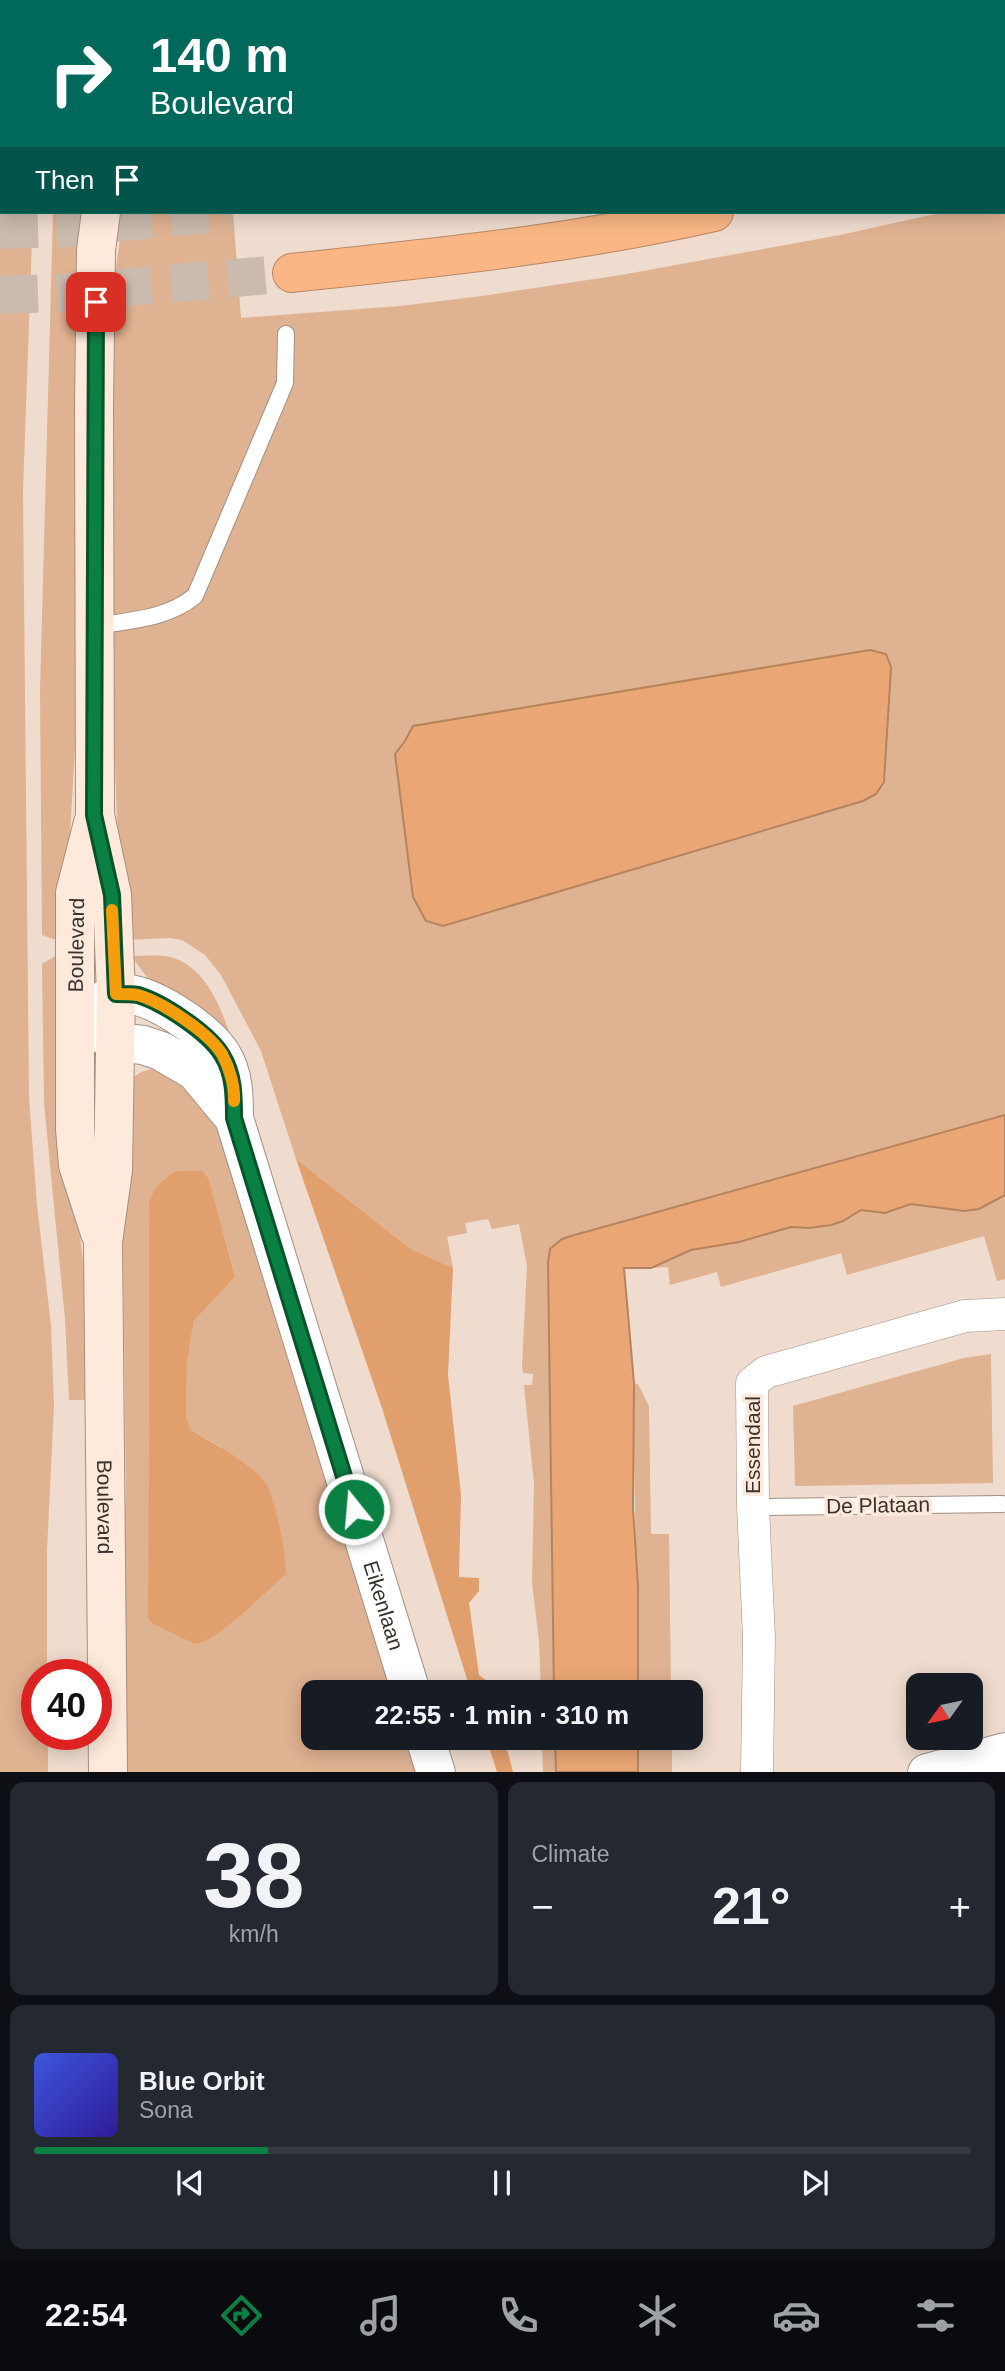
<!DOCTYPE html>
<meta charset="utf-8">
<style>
:root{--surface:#171b24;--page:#242831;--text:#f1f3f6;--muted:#9ea1a6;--line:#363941;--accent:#0b8043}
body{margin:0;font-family:Helvetica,sans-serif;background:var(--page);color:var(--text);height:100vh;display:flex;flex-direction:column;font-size:26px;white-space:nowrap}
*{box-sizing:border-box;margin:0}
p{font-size:23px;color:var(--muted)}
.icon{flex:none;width:38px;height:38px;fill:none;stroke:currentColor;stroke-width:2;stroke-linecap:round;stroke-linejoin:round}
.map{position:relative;height:1772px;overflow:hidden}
.panel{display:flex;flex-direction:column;gap:10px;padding:10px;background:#0d0f14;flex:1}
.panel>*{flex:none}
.hud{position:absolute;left:0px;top:0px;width:1006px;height:214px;box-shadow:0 4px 18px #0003;background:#00695c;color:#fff;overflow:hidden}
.needle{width:46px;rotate:237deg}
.tools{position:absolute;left:906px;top:1673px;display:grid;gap:14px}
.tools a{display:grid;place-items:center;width:77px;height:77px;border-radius:14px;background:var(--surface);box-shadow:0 4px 18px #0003;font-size:35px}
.speed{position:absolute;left:21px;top:1659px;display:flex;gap:14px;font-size:35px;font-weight:700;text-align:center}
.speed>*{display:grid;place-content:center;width:91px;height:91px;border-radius:50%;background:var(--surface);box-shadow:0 4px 18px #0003;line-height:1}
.speed .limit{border:10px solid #d22;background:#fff;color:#111}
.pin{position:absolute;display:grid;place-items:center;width:60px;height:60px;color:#fff;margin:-30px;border-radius:14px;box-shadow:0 4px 10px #0006}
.me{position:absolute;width:77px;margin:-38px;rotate:343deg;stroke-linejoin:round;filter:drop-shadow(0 0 5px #0008)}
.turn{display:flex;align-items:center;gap:24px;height:147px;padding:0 35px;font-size:32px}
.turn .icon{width:91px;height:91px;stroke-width:2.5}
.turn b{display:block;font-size:49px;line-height:60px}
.then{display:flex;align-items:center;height:66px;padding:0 35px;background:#0003;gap:14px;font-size:26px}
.big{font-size:52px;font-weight:700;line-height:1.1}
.panel .widget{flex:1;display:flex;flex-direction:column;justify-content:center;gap:10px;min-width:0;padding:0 24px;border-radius:14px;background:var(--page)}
.panel .dial{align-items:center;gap:0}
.dial b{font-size:91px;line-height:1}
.song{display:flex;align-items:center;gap:21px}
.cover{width:84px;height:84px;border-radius:10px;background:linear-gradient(135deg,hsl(230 70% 55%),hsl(250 70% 35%))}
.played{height:7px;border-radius:4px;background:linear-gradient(90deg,var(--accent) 25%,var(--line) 25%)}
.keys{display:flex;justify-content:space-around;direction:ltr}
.heat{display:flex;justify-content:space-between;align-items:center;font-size:38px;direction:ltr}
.panel .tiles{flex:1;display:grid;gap:10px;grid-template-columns:1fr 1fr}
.widget:last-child{grid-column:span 2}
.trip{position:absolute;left:301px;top:1680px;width:402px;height:70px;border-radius:14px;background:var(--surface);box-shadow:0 4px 18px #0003;font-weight:700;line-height:70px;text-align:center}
.tab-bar{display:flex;height:112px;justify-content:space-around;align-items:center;background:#090b0e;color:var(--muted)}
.tab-bar .icon{width:49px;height:49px}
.tab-bar .selected{color:var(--accent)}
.tab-bar b{font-size:32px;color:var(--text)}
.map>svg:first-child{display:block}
.green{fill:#dfb291;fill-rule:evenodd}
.forest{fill:#e19f6d}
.water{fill:#eaa775;stroke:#b5845f;stroke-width:2}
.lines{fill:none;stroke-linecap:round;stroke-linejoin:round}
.motorway-tunnel{stroke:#cbbaae;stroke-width:38;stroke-dasharray:38 19;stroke-linecap:butt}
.service-casing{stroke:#a29084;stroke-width:18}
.minor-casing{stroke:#a29084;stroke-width:33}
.tertiary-casing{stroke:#a29084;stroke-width:40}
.secondary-casing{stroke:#a29084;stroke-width:40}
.motorway-casing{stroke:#b68866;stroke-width:40}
.service{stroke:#fff;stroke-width:16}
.minor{stroke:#fff;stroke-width:32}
.tertiary{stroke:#fff;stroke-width:38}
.secondary{stroke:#fee9da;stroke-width:38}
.motorway{stroke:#fab785;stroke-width:38}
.route-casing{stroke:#07532c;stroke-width:18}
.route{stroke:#0b8043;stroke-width:12}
.slow{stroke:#f59e0b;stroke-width:12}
.labels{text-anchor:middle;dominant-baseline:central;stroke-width:7;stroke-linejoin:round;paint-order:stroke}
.street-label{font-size:21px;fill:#39322d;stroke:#fce9db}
</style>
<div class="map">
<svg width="1005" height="1773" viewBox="0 0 1005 1773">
<rect width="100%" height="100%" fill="#efdcce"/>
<path class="green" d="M 641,0 L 1005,0 L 1005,22 L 1004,2 L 633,2 Z
M 0,86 L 2,86 L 2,212 L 33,212 L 23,491 L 29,1098 L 37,1205 L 51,1325 L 54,1404 L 47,1551 L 47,1675 L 37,1675 L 37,1734 L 48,1734 L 48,1773 L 0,1772 Z
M 1005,198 L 1005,1115 L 562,1239 L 548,1262 L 554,1692 L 541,1692 L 539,1641 L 532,1583 L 534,1484 L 524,1385 L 532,1385 L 533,1374 L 523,1373 L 522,1365 L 527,1266 L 519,1224 L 492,1229 L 488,1219 L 465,1223 L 467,1233 L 447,1237 L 453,1268 L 411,1249 L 296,1159 L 261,1051 L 221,975 L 205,955 L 182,940 L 169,938 L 124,940 C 112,780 112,621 113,461 C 113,379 106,292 126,212 L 233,212 L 241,318 L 400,306 L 482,296 L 621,275 L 840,235 L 944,212 L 1004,212 Z
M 53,212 L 86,212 L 78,695 L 64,939 L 53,939 L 42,935 L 40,690 Z
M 131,956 C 141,956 153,955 164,956 C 205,961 222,1010 233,1043 L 150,981 Z
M 54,957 L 64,958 L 75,1200 L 90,1312 L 93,1400 L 69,1400 L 65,1319 L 44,1103 L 42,964 Z
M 156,1069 L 173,1076 L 216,1120 L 397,1692 L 313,1692 L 313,1738 L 412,1738 L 423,1772 L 122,1772 L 122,1596 L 126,1489 L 121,1098 C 129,1081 135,1070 156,1069 ZM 203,1171 L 209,1179 L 235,1277 L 194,1321 L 187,1363 L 186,1416 L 191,1430 L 219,1446 L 256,1474 L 286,1574 C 271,1588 212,1645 194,1644 L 151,1623 L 148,1618 L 149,1201 L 190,1172 Z
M 1005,1195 L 1005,1279 L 997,1281 L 984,1236 L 847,1275 L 841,1253 L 721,1287 L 717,1272 L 670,1285 L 668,1267 L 651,1268 L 691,1250 L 739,1242 L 791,1227 L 809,1228 L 843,1221 L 861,1210 L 885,1213 L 911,1204 L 964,1211 L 979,1209 Z
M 991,1354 L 993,1483 L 795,1486 L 793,1406 L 964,1358 Z
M 633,1383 L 638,1384 L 649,1406 L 651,1534 L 669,1534 L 671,1692 L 638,1692 Z
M 542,1738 L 555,1738 L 556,1772 L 543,1772 Z
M 638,1738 L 672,1738 L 672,1772 L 638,1772 Z"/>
<path class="forest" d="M 0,0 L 216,0 L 212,2 L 2,2 L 2,86 L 0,86 Z
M 296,1159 L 411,1249 L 453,1268 L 448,1375 L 461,1495 L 459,1577 L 479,1578 L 479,1591 L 469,1603 L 479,1675 L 490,1683 L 493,1692 L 471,1692 L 382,1408 Z
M 177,1171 L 203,1171 L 209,1179 L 235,1277 L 194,1321 L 187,1363 L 186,1416 L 191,1430 C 211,1442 253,1464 266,1484 C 276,1500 286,1554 286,1574 C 271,1588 213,1645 194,1644 L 151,1623 L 148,1618 L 149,1201 C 156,1186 163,1179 177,1171 Z
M 486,1738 L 504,1738 L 513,1772 L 497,1772 Z"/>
<path class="water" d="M 870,650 L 886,654 L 891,667 L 884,782 L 876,794 L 863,801 L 443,926 L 426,921 L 413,897 L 395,754 L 405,741 L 413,726 Z
M 1005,1115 L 1005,1195 L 979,1209 L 964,1211 L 911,1204 L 885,1213 L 861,1210 L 843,1221 L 831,1225 L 809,1228 L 791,1227 L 739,1242 L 691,1250 L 651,1268 L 624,1268 L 634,1383 L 633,1508 L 638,1586 L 638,1692 L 554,1692 L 548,1262 L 550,1249 L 562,1239 L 571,1236 Z
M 555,1738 L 638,1738 L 638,1772 L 556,1772 Z"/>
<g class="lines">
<path class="motorway-tunnel" d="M 0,230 L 63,228 L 230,212
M 0,295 L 60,293 L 292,273"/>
<defs>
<path id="service" d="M 96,626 C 131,620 167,619 195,596 L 285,383 L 286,334
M 753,1507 L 1002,1504"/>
<path id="minor" d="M 757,1773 L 759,1637 L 753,1507 L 752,1383 L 766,1372 L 965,1316 L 1005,1314"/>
<g id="tertiary">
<path id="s1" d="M 234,1118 L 195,1071 L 161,1051 L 143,1045 L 116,1042 L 75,1018 C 86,1012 106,996 118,994 C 146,989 208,1031 222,1055 C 234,1075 234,1096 234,1118 L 411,1692"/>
<path d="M 425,1738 L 436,1773"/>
<path d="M 927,1773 L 1005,1752"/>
</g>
<g id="secondary">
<path d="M 436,2 L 441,0"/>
<path id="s2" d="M 101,212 L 96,250 L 94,406 L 95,815 L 112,895 L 116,994 L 113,1170 L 103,1242 L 108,1773"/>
<path d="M 93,823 L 75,893 L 75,1129 L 78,1165 L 100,1233"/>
</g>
<path id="motorway" d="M 1004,60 L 1005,60
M 1004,137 L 1005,137
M 292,273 C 433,258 575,244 714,212"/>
</defs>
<use href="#service" class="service-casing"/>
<use href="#minor" class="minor-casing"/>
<use href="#tertiary" class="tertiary-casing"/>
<use href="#secondary" class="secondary-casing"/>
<use href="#motorway" class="motorway-casing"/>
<use href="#service" class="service"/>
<use href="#minor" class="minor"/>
<use href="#tertiary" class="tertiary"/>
<use href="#secondary" class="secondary"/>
<use href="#motorway" class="motorway"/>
</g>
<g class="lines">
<defs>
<path id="route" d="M 96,302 L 94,815 L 112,895 L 116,994 C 123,994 131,994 138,995 C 162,1002 209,1033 222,1055 C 234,1074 234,1096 234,1118 L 354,1509"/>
</defs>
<use href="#route" class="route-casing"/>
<use href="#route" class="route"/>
<path class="slow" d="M 112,910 L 116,994 C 123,994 131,994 138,995 C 162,1002 208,1032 222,1054 C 229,1067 235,1086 234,1101"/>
</g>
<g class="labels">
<g class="street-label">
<text transform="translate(76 945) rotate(-89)">Boulevard</text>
<text transform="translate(752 1445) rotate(-90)">Essendaal</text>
<text transform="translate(878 1505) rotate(-1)">De Plataan</text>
<text stroke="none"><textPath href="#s2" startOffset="1298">Boulevard</textPath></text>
<text stroke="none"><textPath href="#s1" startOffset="943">Eikenlaan</textPath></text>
</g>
</g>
</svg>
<div class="tools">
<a><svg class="needle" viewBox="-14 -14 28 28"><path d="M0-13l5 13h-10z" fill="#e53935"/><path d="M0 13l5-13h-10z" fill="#9ea1a6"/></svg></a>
</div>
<div class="speed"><div class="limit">40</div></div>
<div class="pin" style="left:96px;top:302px;background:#d93025"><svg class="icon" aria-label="arrive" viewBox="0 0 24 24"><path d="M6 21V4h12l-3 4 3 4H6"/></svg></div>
<svg class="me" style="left:354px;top:1509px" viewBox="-20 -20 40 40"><circle r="17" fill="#0b8043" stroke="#fff" stroke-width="3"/><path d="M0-11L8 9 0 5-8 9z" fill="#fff"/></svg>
<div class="trip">22:55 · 1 min · 310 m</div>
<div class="hud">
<div class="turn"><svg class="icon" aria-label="right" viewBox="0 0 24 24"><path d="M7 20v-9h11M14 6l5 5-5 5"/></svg><div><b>140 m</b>Boulevard</div></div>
<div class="then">Then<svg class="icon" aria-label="arrive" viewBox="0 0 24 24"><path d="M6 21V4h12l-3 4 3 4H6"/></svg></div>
</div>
</div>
<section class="panel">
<div class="tiles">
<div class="widget dial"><b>38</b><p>km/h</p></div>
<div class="widget"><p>Climate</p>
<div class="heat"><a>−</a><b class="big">21°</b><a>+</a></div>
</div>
<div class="widget">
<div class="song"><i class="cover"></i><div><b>Blue Orbit</b><p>Sona</p></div></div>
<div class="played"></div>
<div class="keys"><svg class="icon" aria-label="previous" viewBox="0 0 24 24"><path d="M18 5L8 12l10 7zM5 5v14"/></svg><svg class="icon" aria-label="pause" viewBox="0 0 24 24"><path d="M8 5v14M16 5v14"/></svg><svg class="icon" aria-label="next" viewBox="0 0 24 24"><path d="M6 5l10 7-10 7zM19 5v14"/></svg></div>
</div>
</div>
</section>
<nav class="tab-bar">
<b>22:54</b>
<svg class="icon selected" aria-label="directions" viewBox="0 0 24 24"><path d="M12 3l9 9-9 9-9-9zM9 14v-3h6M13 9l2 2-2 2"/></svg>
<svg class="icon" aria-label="music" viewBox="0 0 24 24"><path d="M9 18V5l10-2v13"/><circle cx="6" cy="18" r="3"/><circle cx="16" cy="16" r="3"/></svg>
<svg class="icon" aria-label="phone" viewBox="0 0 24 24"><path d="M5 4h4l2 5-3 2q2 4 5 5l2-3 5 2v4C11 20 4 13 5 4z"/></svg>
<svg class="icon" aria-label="climate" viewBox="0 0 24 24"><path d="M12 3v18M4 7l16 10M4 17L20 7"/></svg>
<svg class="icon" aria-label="car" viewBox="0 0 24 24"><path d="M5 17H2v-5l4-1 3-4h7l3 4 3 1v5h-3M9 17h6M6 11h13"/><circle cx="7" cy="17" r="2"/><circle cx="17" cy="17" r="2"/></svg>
<svg class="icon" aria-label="filters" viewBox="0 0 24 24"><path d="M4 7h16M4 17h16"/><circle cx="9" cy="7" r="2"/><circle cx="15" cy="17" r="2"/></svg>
</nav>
